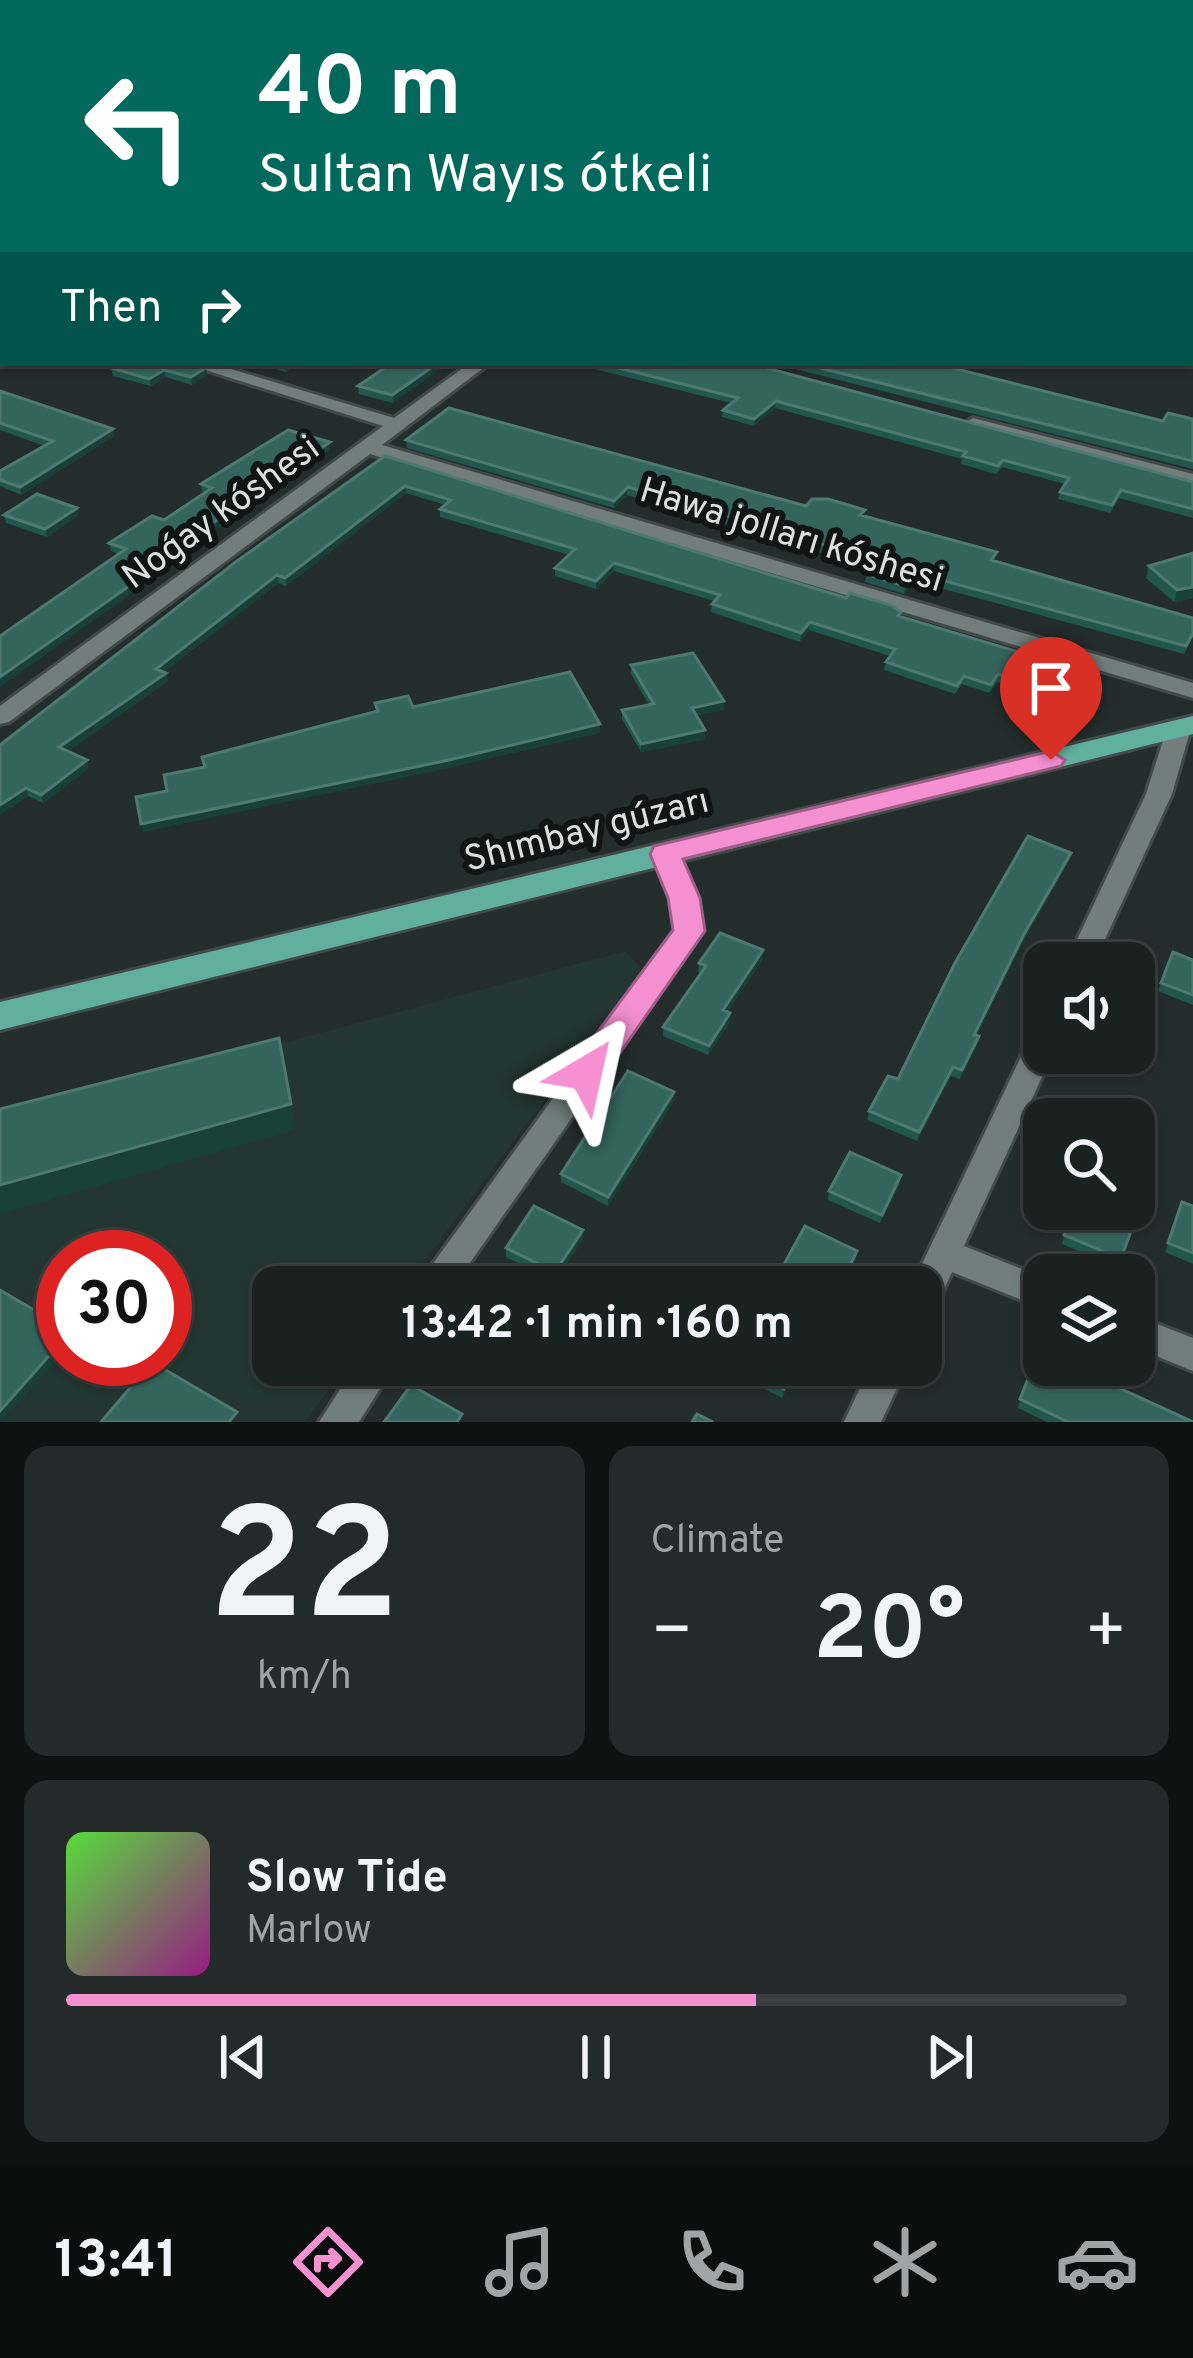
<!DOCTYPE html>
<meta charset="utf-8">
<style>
:root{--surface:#1a2220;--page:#232a29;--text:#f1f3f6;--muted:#9fa4a5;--line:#383f3e;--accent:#f590d1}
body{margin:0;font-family:Overpass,sans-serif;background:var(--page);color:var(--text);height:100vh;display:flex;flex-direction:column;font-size:45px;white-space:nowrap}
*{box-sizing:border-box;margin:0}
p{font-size:39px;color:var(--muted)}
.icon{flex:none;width:66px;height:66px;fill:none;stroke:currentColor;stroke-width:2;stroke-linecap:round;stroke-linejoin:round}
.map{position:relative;height:1422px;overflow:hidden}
.sheet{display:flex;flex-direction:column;gap:24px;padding:24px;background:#0e1312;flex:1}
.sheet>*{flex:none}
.hud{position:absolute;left:0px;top:0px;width:1194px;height:366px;box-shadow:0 3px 9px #0004,0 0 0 3px var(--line);background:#00695c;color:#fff;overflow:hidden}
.fabs{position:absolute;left:1023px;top:942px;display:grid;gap:24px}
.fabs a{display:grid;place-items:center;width:132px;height:132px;border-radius:24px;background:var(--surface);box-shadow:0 3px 9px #0004,0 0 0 3px var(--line);font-size:60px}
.speed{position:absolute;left:36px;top:1230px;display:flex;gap:24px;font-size:60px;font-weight:700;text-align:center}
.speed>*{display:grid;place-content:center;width:156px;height:156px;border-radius:50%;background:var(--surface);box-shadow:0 3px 9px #0004,0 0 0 3px var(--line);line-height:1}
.speed .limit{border:18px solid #d22;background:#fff;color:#111}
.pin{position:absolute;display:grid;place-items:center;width:102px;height:102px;color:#fff;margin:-123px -51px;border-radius:50% 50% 50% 0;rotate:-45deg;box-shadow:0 0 12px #0007}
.pin .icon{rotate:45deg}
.me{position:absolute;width:132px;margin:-66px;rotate:36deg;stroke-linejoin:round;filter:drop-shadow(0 0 9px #0008)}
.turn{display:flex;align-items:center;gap:42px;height:252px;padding:0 60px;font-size:54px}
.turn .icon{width:156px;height:156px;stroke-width:2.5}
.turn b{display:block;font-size:84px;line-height:102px}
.then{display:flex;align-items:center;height:114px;padding:0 60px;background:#0003;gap:24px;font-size:45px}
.big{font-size:90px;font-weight:700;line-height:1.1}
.sheet .widget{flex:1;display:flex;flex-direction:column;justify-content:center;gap:18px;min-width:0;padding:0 42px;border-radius:24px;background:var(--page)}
.sheet .dial{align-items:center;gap:0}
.dial b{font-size:156px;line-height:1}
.song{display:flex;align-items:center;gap:36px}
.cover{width:144px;height:144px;border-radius:18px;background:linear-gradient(135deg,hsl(110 70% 55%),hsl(310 70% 35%))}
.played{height:12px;border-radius:6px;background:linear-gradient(90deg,var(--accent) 65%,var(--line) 65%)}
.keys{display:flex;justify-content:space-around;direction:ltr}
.heat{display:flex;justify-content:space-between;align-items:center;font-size:66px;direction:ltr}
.sheet .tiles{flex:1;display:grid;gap:24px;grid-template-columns:1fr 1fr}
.widget:last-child{grid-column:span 2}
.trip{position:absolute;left:252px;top:1266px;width:690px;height:120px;border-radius:24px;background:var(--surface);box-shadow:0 3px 9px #0004,0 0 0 3px var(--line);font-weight:700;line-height:120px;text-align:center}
.dock{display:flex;height:192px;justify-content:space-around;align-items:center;background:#0a0e0d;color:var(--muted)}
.dock .icon{width:84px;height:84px}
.dock .current{color:var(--accent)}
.dock b{font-size:54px;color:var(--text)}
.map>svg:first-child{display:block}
.built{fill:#243631;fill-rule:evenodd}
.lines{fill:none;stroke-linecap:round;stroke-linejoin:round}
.minor-casing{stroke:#424a48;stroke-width:6}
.secondary-casing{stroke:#424a48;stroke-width:6}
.primary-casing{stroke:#424a48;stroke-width:6}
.minor{fill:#727e7b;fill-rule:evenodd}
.secondary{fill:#69978d;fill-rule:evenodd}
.primary{fill:#60af9f;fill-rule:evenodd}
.wall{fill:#20564c}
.shaded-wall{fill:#194038}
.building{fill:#34655c;stroke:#4e7970;stroke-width:3}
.route{fill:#f590d1;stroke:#9f5e88;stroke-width:3}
.labels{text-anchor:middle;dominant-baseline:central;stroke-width:12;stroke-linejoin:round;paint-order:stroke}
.street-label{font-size:36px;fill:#dae1df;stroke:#101413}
</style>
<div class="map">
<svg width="1193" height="1422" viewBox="0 0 1193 1422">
<rect width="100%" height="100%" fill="#232d2b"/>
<path class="built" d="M 625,951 L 642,969 L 405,1287 L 273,1287 L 273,1365 L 347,1365 L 305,1422 L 0,1422 L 0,1119 ZM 63,1257 L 165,1257 L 165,1359 L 63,1359 Z"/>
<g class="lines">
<defs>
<path id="minor" d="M 1191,73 L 1193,73 L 1193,81 L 1191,81 Z
M 0,177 L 3,177 L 3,185 L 0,185 Z
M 1191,211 L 1193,211 L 1193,220 L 1191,220 Z
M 0,301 L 3,302 L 3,312 L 0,311 Z
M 183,363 L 211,363 L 394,418 L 470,363 L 490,363 L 382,445 L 1193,683 L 1193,698 L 370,454 L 9,722 L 0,724 L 0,706 L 383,426 Z
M 973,418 L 1193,474 L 1193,486 L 966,428 L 964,424 Z
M 1179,720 L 1191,728 L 1172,794 L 1094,963 L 1066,963 L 1146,794 L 1167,728 Z
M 665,845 L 674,848 L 678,854 L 698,898 L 703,931 L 453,1287 L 416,1287 L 675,930 L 670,898 L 652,854 L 656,848 Z
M 1044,1028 L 1044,1053 L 1053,1053 L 964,1246 L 1044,1278 L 1044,1309 L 952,1272 L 933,1313 L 921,1317 L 921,1287 L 911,1287 L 1029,1040 L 1033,1032 Z
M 1134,1315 L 1193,1338 L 1193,1371 L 1134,1347 Z
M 356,1365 L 395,1365 L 359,1422 L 319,1422 Z
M 871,1365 L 908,1365 L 881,1422 L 844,1422 Z"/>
<path id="secondary" d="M 1190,3 L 1193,3 L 1193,9 L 1191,9 Z"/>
<path id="primary" d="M 1193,716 L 1193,734 L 0,1030 L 0,1002 Z"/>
</defs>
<use href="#minor" class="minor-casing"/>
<use href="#secondary" class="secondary-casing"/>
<use href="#primary" class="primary-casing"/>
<use href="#minor" class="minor"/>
<use href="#secondary" class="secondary"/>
<use href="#primary" class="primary"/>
</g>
<path class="wall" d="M 88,0 L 614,0 L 614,3 L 80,3 Z
M 755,0 L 1189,0 L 1189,3 L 774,3 Z
M 121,363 L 207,375 L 192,385 L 166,377 L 151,386 L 113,376 L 111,368 Z
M 254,363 L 300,363 L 286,372 Z
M 392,363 L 393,403 L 359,394 L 358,386 Z
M 536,363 L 568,363 L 560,369 Z
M 570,363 L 748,363 L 1193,482 L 1193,518 L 1119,498 L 1110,513 L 1058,499 L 1060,492 L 1065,484 L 1002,467 L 996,474 L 961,464 L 962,459 L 775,408 L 754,426 L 722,417 L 723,410 L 731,403 Z
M 771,363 L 933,363 L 1163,421 L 1193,419 L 1193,469 Z
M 0,391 L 114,436 L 21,495 L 0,486 L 0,471 L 45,446 L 0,430 Z
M 406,440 L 864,517 L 997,552 L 994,562 L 1193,618 L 1193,637 L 1184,654 L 914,581 L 904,594 L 865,582 L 869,567 L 627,495 L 614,508 L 407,448 Z
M 330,450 L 203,538 L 204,542 L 119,554 L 111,551 L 109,543 L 164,520 L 204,492 L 202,492 L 201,484 Z
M 385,456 L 1076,669 L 1074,678 L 1059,703 L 997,682 L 989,693 L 962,684 L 955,694 L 884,670 L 886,662 L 890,656 L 809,630 L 800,642 L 711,612 L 712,604 L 714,601 L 614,571 L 596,589 L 555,576 L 555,568 L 569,555 L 440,517 L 440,509 L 445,505 L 406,493 L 286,586 L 278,583 L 164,672 L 166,673 L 168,681 L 68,751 L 89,768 L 43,803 L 28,796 L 0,745 Z
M 77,508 L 79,515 L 47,537 L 6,523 L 4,515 Z
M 1193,553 L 1193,598 L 1174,602 L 1146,578 L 1149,566 Z
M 631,665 L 724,710 L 696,715 L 705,739 L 641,752 L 622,719 L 622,710 L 649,705 L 631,674 Z
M 1071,853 L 1069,861 L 1021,945 L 977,1035 L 979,1036 L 977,1045 L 960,1079 L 951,1076 L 917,1141 L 867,1120 L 869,1111 L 898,1079 Z
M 763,950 L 763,959 L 727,1012 L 730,1022 L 708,1055 L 663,1036 L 663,1027 L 701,973 L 698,972 L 699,963 Z
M 1193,960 L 1193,1005 L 1158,991 L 1161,983 Z
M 674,1101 L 608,1206 L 561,1182 L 561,1174 Z
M 900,1184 L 880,1223 L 828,1200 L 829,1191 Z
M 1182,1202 L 1193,1206 L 1193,1264 L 1165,1252 Z
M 1136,1217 L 1118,1268 L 1062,1244 L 1064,1235 Z
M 583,1230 L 583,1239 L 555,1281 L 506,1257 L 506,1248 Z
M 856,1259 L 842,1287 L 802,1287 L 781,1277 L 782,1268 Z
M 728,1365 L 799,1365 L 782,1398 L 727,1370 Z
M 1020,1399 L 1193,1422 L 1047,1422 L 1018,1408 Z"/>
<path class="shaded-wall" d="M 288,363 L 300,363 L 286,372 L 286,365 Z
M 438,363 L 449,363 L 393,403 L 392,395 Z
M 206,368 L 207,375 L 192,385 L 191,377 Z
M 164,370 L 166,377 L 151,386 L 149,379 Z
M 776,401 L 775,408 L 754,426 L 754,419 Z
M 113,429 L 114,436 L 21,495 L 20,487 Z
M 330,442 L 330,450 L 203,538 L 204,542 L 0,687 L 0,677 L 198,533 Z
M 405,486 L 406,493 L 286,586 L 285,578 Z
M 628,487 L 627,495 L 614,508 L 614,501 Z
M 77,508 L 79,515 L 47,537 L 45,529 Z
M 614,563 L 614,571 L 596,589 L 596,581 Z
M 915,573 L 914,581 L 904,594 L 905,586 Z
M 277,575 L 278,583 L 158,677 L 156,669 Z
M 1193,587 L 1193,598 L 1174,602 L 1177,590 Z
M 810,622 L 809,630 L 800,642 L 801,633 Z
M 1076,669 L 1074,678 L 1059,703 L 1061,694 Z
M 166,673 L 168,681 L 61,756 L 59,747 Z
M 724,701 L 724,710 L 691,716 L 692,708 Z
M 600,724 L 600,733 L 449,768 L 143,832 L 141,824 Z
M 705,730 L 705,739 L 641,752 L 641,744 Z
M 87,760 L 89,768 L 43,803 L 41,795 Z
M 26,788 L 28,796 L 0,815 L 0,805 Z
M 1071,853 L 1069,861 L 1021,945 L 973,1044 L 974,1035 L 1023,936 Z
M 763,950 L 763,959 L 722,1019 L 723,1010 Z
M 730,1013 L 730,1022 L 708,1055 L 709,1046 Z
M 979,1036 L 977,1045 L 960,1079 L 962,1070 Z
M 953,1067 L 951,1076 L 917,1141 L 919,1132 Z
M 674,1092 L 674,1101 L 608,1206 L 608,1197 Z
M 291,1104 L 295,1130 L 0,1214 L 0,1185 Z
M 901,1175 L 900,1184 L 880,1223 L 882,1215 Z
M 583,1230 L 583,1239 L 555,1281 L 555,1272 Z
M 857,1251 L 856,1259 L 842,1287 L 839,1287 Z
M 63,1340 L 63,1353 L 0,1422 L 0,1411 Z
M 796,1365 L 799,1365 L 782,1398 L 784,1389 Z"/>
<path class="building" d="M 88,0 L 170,0 L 162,3 L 80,3 Z
M 200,0 L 610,0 L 604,3 L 217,3 Z
M 788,0 L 1188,0 L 1189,3 L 807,3 Z
M 1191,7 L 1193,7 L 1193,64 L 1191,64 Z
M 0,35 L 3,36 L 3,52 L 0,53 Z
M 0,87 L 3,88 L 3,115 L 0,116 Z
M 0,146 L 3,146 L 3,170 L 0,169 Z
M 1191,148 L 1193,148 L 1193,175 L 1191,175 Z
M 0,261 L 3,262 L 3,285 L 0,284 Z
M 1191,288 L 1193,288 L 1193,316 L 1191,317 Z
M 0,308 L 3,308 L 3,334 L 0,333 Z
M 121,363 L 190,363 L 206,368 L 191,377 L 164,370 L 149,379 L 111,368 Z
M 392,363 L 438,363 L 392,395 L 358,386 Z
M 599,363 L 748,363 L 1193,482 L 1193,509 L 1121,490 L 1112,505 L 1060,492 L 1069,478 L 1003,460 L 998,466 L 963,456 L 966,452 L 776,401 L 754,419 L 723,410 L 738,398 Z
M 800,363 L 933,363 L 1163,421 L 1168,413 L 1193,419 L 1193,461 Z
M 0,391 L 113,429 L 20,487 L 0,480 L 0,471 L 53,441 L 0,423 Z
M 449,408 L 806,506 L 812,499 L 828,499 L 865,510 L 860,515 L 997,552 L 991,560 L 1193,618 L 1193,633 L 1186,646 L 915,573 L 905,586 L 866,574 L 872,559 L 727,516 L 628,487 L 614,501 L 406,440 Z
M 288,430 L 330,442 L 198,533 L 203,534 L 0,677 L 0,636 L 126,549 L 109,543 L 152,516 L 164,520 L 212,488 L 201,484 Z
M 385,456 L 846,598 L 850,593 L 891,605 L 901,612 L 898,616 L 1076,669 L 1061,694 L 998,674 L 991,685 L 964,676 L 957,686 L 886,662 L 895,649 L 810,622 L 801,633 L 712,604 L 720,595 L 614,563 L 596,581 L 555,568 L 575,549 L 440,509 L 451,500 L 405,486 L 285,578 L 277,575 L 156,669 L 166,673 L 59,747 L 87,760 L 41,795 L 26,788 L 0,805 L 0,745 L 237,561 Z
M 37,494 L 77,508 L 45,529 L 4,515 Z
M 1193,553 L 1193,587 L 1177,590 L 1149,566 Z
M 693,653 L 724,701 L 692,708 L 705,730 L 641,744 L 622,710 L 654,704 L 631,665 Z
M 570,672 L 600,724 L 449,760 L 141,824 L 136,797 L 167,791 L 164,775 L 205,767 L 202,757 L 378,711 L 375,703 L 408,696 L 413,707 Z
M 1028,836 L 1071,853 L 1023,936 L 974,1035 L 979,1036 L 962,1070 L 953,1067 L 919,1132 L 869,1111 L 888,1076 L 898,1079 L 955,963 Z
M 720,933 L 763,950 L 723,1010 L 730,1013 L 709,1046 L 663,1027 L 706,966 L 699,963 Z
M 1173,952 L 1193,960 L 1193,995 L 1161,983 Z
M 279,1038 L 291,1104 L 0,1185 L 0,1109 Z
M 628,1071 L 674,1092 L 608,1197 L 561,1174 Z
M 850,1152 L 901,1175 L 882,1215 L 829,1191 Z
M 1182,1202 L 1193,1206 L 1193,1253 L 1168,1243 Z
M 534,1206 L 583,1230 L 555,1272 L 506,1248 Z
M 1074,1209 L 1116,1209 L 1136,1217 L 1121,1259 L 1064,1235 Z
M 805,1226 L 857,1251 L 839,1287 L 822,1287 L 782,1268 Z
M 0,1290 L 63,1327 L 63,1340 L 0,1411 Z
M 1039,1351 L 1044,1353 L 1044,1365 L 1069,1365 L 1193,1422 L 1068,1422 L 1020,1399 Z
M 152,1362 L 237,1412 L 229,1422 L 101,1422 Z
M 736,1365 L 796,1365 L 784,1389 Z
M 411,1385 L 462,1414 L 457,1422 L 384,1422 Z
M 697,1414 L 713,1422 L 692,1422 Z"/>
<path class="route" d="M 1051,751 L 1065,760 L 1061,766 L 683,859 L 700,898 L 705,931 L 599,1083 L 574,1083 L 569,1073 L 574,1064 L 673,930 L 668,898 L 650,854 L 654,846 Z"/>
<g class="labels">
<g class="street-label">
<text transform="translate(222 514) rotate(-36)">Noǵay kóshesi</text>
<text transform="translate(791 537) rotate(17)">Hawa jolları kóshesi</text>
<text transform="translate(587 832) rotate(-14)">Shımbay gúzarı</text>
</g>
</g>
</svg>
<div class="fabs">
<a><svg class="icon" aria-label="sound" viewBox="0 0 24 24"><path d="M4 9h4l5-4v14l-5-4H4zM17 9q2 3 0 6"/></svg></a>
<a><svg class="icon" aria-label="search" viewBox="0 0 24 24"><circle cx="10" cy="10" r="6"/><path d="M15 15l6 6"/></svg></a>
<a><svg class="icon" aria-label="layers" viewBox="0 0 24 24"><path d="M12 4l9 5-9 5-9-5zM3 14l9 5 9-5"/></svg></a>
</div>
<div class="speed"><div class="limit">30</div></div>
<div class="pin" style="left:1051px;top:760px;background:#d93025"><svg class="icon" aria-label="arrive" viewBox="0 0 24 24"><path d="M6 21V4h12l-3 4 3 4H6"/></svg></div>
<svg class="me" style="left:586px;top:1073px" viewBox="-20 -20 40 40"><path d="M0-17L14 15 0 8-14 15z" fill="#f590d1" stroke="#fff" stroke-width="4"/></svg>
<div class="trip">13:42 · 1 min · 160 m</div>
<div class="hud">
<div class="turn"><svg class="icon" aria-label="left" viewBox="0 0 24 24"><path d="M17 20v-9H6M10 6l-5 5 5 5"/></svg><div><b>40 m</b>Sultan Wayıs ótkeli</div></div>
<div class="then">Then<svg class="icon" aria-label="right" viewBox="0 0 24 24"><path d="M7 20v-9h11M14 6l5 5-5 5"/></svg></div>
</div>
</div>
<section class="sheet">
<div class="tiles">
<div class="widget dial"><b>22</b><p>km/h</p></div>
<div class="widget"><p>Climate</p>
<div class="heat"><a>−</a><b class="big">20°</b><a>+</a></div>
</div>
<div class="widget">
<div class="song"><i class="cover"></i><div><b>Slow Tide</b><p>Marlow</p></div></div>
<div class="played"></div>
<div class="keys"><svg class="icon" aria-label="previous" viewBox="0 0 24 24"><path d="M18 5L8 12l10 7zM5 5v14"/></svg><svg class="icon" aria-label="pause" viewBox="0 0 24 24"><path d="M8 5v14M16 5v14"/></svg><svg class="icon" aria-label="next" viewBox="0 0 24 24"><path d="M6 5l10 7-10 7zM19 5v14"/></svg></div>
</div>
</div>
</section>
<nav class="dock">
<b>13:41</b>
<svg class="icon current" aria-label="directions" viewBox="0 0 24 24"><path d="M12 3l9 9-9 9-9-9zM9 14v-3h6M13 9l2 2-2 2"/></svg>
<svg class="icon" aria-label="music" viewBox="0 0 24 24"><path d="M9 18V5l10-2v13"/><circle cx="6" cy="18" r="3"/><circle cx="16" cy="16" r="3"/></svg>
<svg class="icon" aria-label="phone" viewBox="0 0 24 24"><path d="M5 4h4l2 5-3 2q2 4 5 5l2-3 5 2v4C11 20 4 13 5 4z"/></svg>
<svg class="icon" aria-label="climate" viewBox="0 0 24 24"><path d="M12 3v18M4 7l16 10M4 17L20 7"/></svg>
<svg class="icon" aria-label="car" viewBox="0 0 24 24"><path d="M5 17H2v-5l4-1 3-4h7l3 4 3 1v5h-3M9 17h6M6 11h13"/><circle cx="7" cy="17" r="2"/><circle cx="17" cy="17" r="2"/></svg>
</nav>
